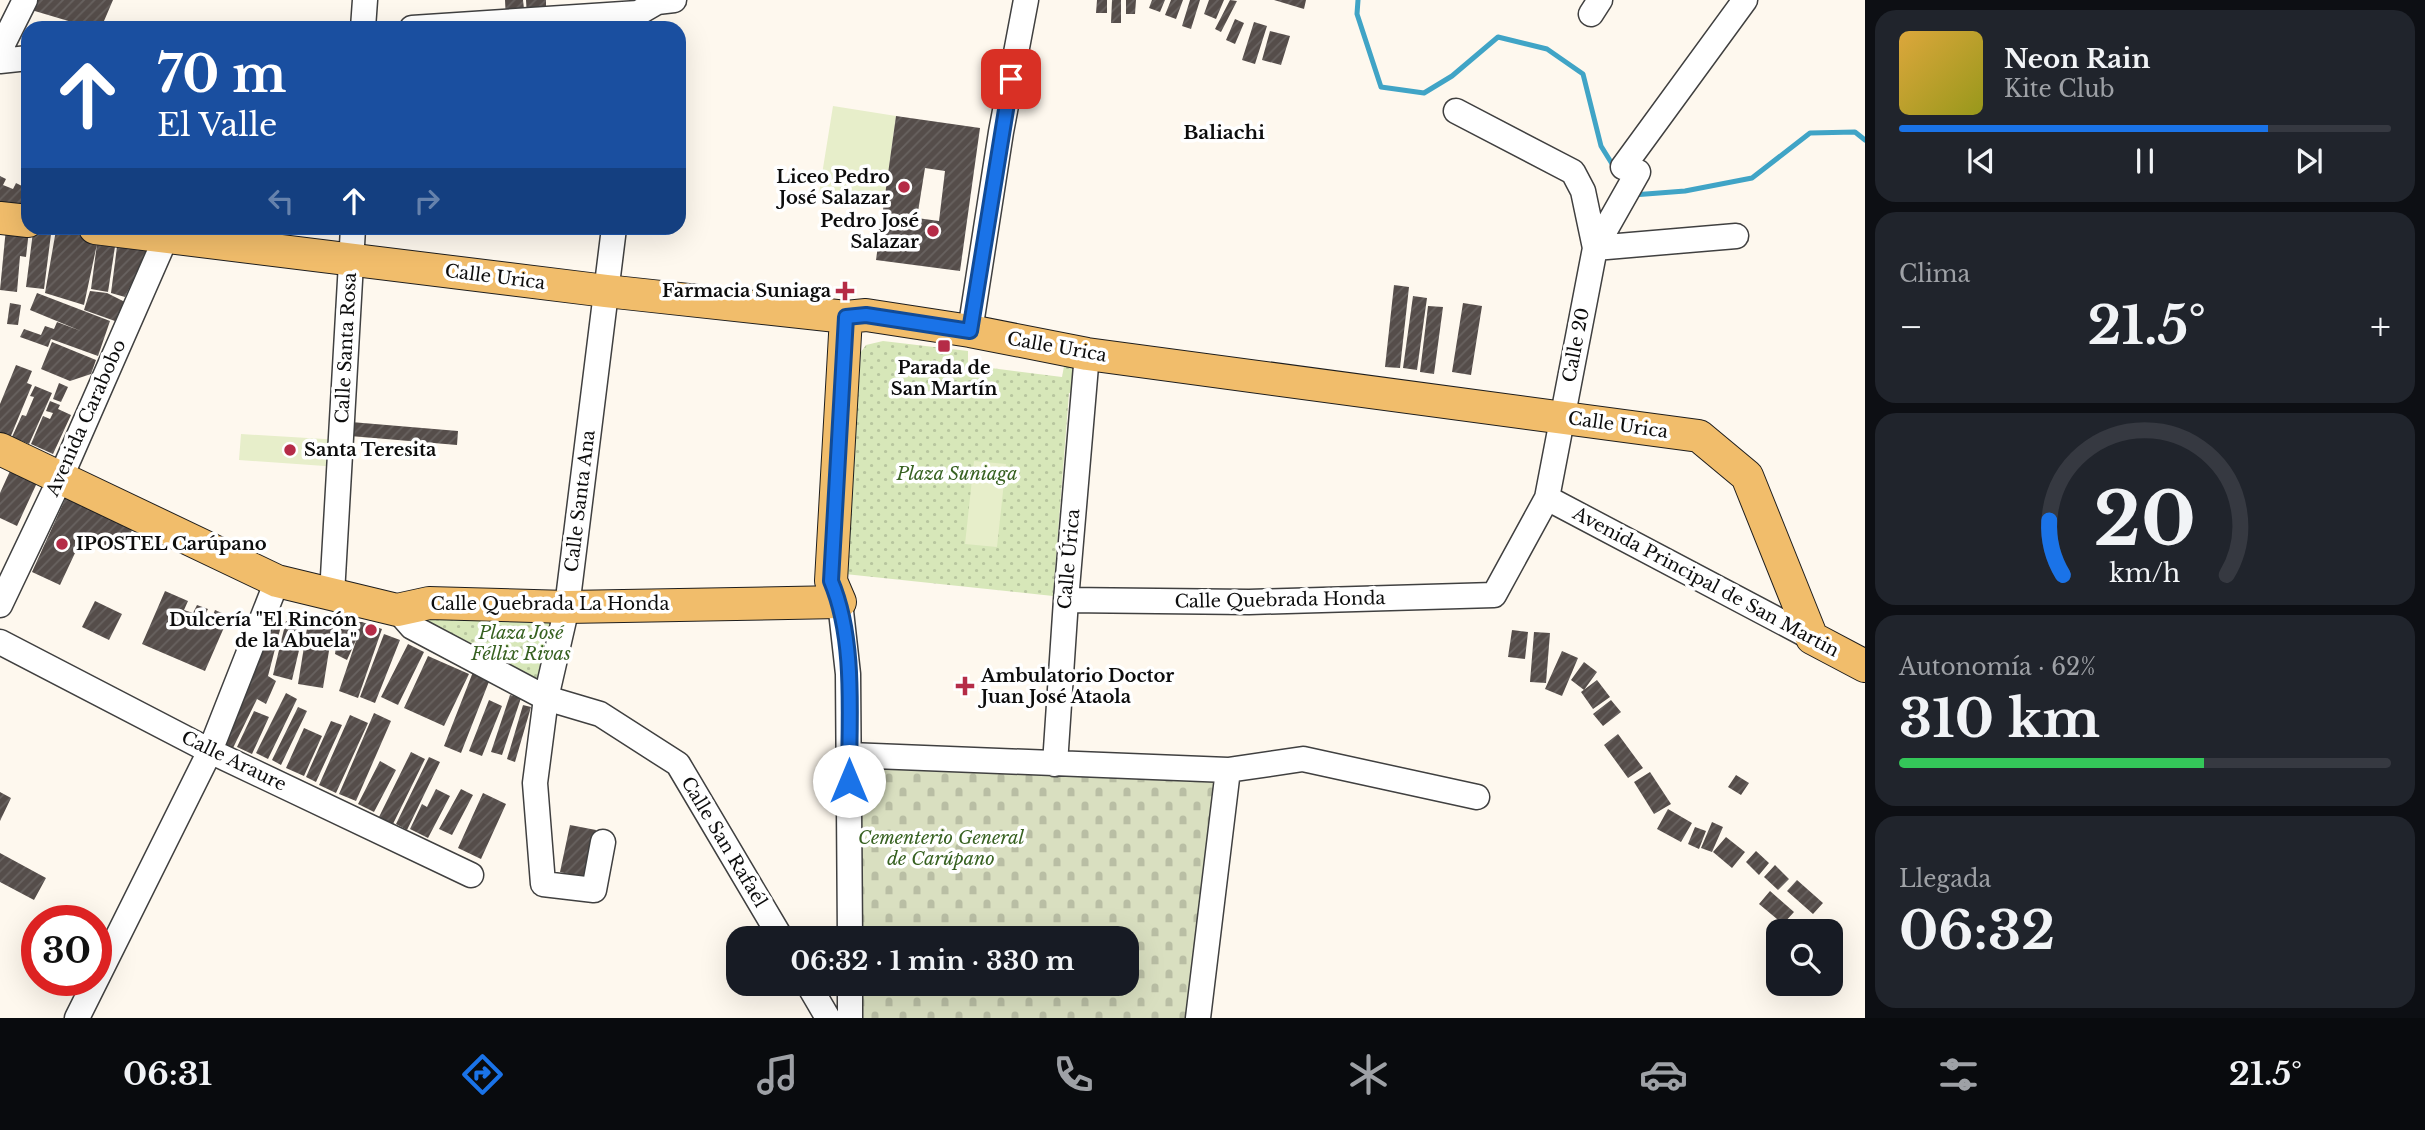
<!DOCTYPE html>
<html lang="es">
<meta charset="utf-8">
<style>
:root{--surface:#171b24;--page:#20242c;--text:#f1f3f6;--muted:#9ea1a6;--line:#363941;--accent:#1a73e8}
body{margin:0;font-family:"Libre Baskerville",serif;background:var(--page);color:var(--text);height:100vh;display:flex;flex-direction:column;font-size:26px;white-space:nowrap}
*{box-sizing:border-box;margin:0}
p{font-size:23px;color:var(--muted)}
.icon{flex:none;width:38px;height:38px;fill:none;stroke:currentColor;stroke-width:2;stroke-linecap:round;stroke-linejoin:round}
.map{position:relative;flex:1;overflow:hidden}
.sheet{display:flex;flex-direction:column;gap:10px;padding:10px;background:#0d0f14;width:560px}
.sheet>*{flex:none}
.banner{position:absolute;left:21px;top:21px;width:665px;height:214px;border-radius:21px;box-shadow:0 7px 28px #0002;background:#1a4fa0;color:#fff;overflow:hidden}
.controls{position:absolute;left:1766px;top:919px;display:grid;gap:14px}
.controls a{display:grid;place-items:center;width:77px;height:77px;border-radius:14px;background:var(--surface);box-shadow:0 7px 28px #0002;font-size:35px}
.speed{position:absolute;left:21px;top:905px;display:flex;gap:14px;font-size:35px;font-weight:700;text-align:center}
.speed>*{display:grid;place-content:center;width:91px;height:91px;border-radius:50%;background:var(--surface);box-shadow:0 7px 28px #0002;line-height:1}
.speed .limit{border:10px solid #d22;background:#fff;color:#111}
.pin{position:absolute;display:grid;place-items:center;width:60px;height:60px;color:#fff;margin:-30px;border-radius:14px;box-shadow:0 4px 10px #0006}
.me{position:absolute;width:77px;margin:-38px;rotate:0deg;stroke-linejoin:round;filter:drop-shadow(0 0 5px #0008)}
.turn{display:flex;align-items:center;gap:24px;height:147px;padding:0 21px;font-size:32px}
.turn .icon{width:91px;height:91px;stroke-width:2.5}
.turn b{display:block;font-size:49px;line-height:60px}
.lanes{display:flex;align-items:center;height:66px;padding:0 21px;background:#0003;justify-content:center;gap:35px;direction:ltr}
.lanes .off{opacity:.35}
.big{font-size:52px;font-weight:700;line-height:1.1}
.sheet .widget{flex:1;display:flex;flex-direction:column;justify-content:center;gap:10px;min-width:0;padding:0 24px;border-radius:21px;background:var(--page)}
.sheet .dial{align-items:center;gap:0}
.dial svg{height:182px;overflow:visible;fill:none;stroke:var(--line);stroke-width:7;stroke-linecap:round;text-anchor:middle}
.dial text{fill:var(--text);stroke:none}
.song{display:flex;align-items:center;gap:21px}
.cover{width:84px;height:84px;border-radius:10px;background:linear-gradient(135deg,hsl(40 70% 55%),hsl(60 70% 35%))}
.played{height:7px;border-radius:4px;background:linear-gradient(90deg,var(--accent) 75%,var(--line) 75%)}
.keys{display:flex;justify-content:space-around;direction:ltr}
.heat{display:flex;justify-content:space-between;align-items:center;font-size:38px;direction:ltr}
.charge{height:10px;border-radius:5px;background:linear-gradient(90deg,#34c759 62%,var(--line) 0)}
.trip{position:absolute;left:726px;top:926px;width:413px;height:70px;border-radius:21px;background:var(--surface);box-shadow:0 7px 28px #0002;font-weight:700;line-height:70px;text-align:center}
.tab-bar{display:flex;height:112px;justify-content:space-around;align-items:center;background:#090b0e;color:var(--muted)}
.tab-bar .icon{width:49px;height:49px}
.tab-bar .selected{color:var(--accent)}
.tab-bar b{font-size:32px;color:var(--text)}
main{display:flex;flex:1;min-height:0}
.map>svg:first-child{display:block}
.cemetery{fill:url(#cemetery-stones)}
.park{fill:url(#park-dots)}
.pitch{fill:#e7eeca}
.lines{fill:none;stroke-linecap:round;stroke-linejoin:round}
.stream{stroke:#40a4c6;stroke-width:5}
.building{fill:url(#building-hatch);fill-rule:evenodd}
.minor-casing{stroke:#404040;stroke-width:27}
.major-casing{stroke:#1e1e1e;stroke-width:34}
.minor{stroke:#fff;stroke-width:24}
.major{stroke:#f1bd6b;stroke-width:32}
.route-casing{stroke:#114b97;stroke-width:18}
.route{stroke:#1a73e8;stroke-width:12}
.poi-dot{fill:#b52c47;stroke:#fff;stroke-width:2.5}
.labels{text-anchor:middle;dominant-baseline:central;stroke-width:7;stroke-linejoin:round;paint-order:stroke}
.poi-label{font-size:18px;font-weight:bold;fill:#0d0d0d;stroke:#fff;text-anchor:end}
.street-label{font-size:18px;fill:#0d0d0d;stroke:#fff}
.park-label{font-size:18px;font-style:italic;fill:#376121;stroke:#fff}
.neighbourhood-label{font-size:19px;font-weight:bold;fill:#0d0d0d;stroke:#fff}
</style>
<main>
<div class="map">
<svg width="1865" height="1018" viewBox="0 0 1865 1018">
<defs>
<pattern id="cemetery-stones" width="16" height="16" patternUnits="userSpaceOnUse" patternTransform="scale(1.75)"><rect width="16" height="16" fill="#d9dfc0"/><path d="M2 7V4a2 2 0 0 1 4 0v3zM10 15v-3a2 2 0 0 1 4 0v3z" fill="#b9bea4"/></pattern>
<pattern id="park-dots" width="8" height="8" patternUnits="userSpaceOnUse" patternTransform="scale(1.75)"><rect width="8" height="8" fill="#d7e7b9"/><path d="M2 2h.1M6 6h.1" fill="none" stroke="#b7c59e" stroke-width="1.8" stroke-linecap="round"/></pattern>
<pattern id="building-hatch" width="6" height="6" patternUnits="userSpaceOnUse" patternTransform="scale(1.75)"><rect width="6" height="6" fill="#554d4a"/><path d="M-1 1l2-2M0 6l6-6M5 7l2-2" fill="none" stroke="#686260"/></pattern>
</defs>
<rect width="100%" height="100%" fill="#fef8ee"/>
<path class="cemetery" d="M 849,755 L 1228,770 L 1198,1018 L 850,1018 L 850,984 L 1127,984 L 1127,938 L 850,938 Z"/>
<path class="park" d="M 883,341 L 968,351 L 968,365 L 1062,377 L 1065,361 L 1083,362 L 1081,393 L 1069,393 L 1053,596 L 845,574 L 861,352 L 866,345 Z
M 408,613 L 561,614 L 543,690 Z"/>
<path class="pitch" d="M 833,106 L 896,116 L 884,203 L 819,193 Z
M 241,434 L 341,440 L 339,467 L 239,460 Z
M 974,461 L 1006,464 L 997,547 L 965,544 Z"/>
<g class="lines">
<path class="stream" d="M 1358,0 L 1357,14 L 1381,87 L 1424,93 L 1452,76 L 1498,37 L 1547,49 L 1583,74 L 1601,146 L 1614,167
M 1633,195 L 1685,191 L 1752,178 L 1810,133 L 1855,132 L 1865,140"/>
</g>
<path class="building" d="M 33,0 L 113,0 L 101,28 L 92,28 L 28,9 Z
M 505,0 L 523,0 L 525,18 L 506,20 Z
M 526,0 L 546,0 L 546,15 L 527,17 Z
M 1097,0 L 1107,0 L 1107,13 L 1096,13 Z
M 1112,0 L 1121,0 L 1121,23 L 1111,23 Z
M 1126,0 L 1136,0 L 1135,14 L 1126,14 Z
M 1152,0 L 1165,0 L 1160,12 L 1149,8 Z
M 1171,0 L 1183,0 L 1176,19 L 1165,15 Z
M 1190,0 L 1200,0 L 1191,29 L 1182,26 Z
M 1209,0 L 1224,0 L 1216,19 L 1204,14 Z
M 1230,0 L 1237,1 L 1221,32 L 1215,29 Z
M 1274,0 L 1306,0 L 1304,9 Z
M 1235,19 L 1244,23 L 1235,44 L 1226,40 Z
M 1254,22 L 1267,26 L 1255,64 L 1242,60 Z
M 1270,31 L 1290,36 L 1281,65 L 1262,60 Z
M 896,116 L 980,128 L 960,271 L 876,260 ZM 925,168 L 945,171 L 939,221 L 917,218 Z
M 0,176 L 6,179 L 3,185 L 13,189 L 16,183 L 28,189 L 28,214 L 0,211 Z
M 6,228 L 29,230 L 26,257 L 20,256 L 17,292 L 0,290 Z
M 56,230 L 116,240 L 108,292 L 91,289 L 97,244 L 84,305 L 45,293 Z
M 33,232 L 51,234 L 44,289 L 26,287 Z
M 118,239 L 150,247 L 125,297 L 111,293 Z
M 1394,285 L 1409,287 L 1400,368 L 1385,367 Z
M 90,291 L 107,293 L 125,302 L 115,321 L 84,310 Z
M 37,293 L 110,321 L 98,356 L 51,339 L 48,347 L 20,337 L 24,329 L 41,335 L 45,326 L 54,329 L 57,322 L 81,331 L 30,310 Z
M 1413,296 L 1427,298 L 1417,370 L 1403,368 Z
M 10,303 L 21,305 L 18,325 L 7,324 Z
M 1463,303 L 1482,306 L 1471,375 L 1452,372 Z
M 1428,306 L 1443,307 L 1434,374 L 1420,372 Z
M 52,342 L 96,360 L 91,374 L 70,381 L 41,369 Z
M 16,365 L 32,371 L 27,383 L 32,385 L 10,438 L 0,434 L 0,404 Z
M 59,383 L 68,387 L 61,402 L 53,399 Z
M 35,386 L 52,393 L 29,444 L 12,437 L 22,415 L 26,416 L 34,397 L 30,396 Z
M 50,401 L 60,405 L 58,409 L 71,415 L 53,454 L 31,444 L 43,416 L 50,419 L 53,413 L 46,411 Z
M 351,422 L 458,431 L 457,445 L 350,436 Z
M 15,460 L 42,472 L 17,526 L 0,518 L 0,493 Z
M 67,495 L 134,526 L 121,553 L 83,536 L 60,585 L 32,572 Z
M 165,591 L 188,601 L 184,610 L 193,613 L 197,605 L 208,609 L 204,617 L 211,620 L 215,610 L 229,616 L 205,671 L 142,644 Z
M 95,601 L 122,614 L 109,640 L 82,627 Z
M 286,621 L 305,625 L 292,680 L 273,675 Z
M 308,622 L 333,626 L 323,688 L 298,684 Z
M 339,622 L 362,622 L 382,629 L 358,698 L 339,691 L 357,638 L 347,660 L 335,654 Z
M 268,623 L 281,626 L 268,676 L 276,681 L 266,704 L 257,699 L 233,748 L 220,742 L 254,672 Z
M 1512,630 L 1528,632 L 1525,659 L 1508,657 Z
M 1534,632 L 1550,633 L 1546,683 L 1530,682 Z
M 384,634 L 400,640 L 375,703 L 360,697 Z
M 408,644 L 424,652 L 398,705 L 381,697 Z
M 1562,651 L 1578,658 L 1562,696 L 1545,689 Z
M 428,656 L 469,674 L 444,726 L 404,708 Z
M 1584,662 L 1597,672 L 1584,690 L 1571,680 Z
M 473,672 L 490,679 L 461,753 L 444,746 Z
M 1597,680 L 1610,697 L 1593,709 L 1581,692 Z
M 286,693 L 297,699 L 268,759 L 256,753 Z
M 510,695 L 521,698 L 502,755 L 491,752 Z
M 489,700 L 502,706 L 482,756 L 469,751 Z
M 1611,700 L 1621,712 L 1603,726 L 1593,714 Z
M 523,705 L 531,707 L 515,762 L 507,759 Z
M 298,707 L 307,711 L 281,765 L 272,760 Z
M 254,711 L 269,717 L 252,754 L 237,747 Z
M 374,713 L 391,721 L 356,801 L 339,794 Z
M 350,715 L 368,723 L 336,793 L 319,785 Z
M 331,721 L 342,725 L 316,782 L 306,777 Z
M 304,728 L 322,736 L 304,776 L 286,768 Z
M 1618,734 L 1643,768 L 1628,778 L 1604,745 Z
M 411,752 L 425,759 L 393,824 L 379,817 Z
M 429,757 L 440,762 L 407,830 L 396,824 Z
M 380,761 L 396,770 L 374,812 L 358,804 Z
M 1650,772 L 1671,804 L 1654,814 L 1634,782 Z
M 1736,775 L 1749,783 L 1741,795 L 1728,787 Z
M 436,789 L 450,796 L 428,838 L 410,829 L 422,804 L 427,807 Z
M 461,789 L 473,795 L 452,835 L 439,829 Z
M 0,792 L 11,798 L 0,821 Z
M 483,793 L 506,804 L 481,859 L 458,848 Z
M 1668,809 L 1692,823 L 1681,842 L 1657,829 Z
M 1712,822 L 1723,827 L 1712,852 L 1701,848 Z
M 570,825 L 596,830 L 586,878 L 560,872 Z
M 1695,827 L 1706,831 L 1699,849 L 1688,844 Z
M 1726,837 L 1745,852 L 1732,868 L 1713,852 Z
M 1756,851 L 1769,863 L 1759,875 L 1746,862 Z
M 0,853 L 46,878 L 34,900 L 0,882 Z
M 1775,865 L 1789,879 L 1778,890 L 1764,877 Z
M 1797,880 L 1823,903 L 1813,914 L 1787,891 Z
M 1770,891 L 1794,912 L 1783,924 L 1759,904 Z"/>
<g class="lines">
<defs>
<path id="minor" d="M 1591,14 L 1600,0
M 363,28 L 365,0
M 412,28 L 638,13 L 657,2 L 674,0
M 0,50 L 25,0
M 0,61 L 28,58
M 1595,248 L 1638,172 L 1623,167 L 1745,0
M 1595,248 L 1736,236
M 970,331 L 1001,132 L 1026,0
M 1547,498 L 1812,638
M 332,594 L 353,228
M 1066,600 L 1249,602 L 1494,595 L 1547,498 L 1595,248 L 1583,191 L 1573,172 L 1456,111
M 840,602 L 848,674 L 850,938
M 0,605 L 60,479 L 167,235 L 167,228
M 397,610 L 412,627 L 546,698 L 600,714 L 678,764 L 781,938
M 0,642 L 210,751 L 471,875
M 849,755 L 1228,770 L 1303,759 L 1477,797
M 1055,764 L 1066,600 L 1087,354
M 603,842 L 594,890 L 543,884 L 535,783 L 546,698 L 567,607 L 614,228
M 96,980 L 210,751 L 277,581
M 808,984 L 828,1018
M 850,984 L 850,1018
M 77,1018 L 96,980
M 1198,1018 L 1228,770"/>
<path id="major" d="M 0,218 L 28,221
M 95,228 L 606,291 L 846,317 L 866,315 L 970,331 L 1087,354 L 1699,436 L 1747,476 L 1812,638 L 1865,666
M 0,449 L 277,581 L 397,610 L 429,603 L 567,607 L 840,602 L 831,581 L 846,317"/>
</defs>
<use href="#minor" class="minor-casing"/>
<use href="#major" class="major-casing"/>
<use href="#minor" class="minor"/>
<use href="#major" class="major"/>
</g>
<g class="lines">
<defs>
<path id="route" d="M 849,781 C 849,718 856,640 831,581 L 846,317 L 866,315 L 970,331 L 1011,79"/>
</defs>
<use href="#route" class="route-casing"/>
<use href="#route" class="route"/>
</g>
<g class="poi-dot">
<circle cx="904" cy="187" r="7"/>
<circle cx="933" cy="231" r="7"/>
<path d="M841.5 280.5h7v7h7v7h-7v7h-7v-7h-7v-7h7z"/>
<rect x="937" y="339" width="14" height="14" rx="3.5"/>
<circle cx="290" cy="450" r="7"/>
<circle cx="62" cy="544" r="7"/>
<circle cx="371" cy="630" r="7"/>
<path d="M961.5 675.5h7v7h7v7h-7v7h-7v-7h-7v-7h7z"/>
</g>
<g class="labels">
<g class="poi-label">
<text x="890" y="177">Liceo Pedro<tspan x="890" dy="21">José Salazar</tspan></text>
<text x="919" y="221">Pedro José<tspan x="919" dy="21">Salazar</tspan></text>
<text x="831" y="291">Farmacia Suniaga</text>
<text x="944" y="368" text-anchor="middle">Parada de<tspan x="944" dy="21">San Martín</tspan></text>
<text x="304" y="450" text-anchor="start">Santa Teresita</text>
<text x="76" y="544" text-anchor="start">IPOSTEL Carúpano</text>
<text x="357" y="620">Dulcería "El Rincón<tspan x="357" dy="21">de la Abuela"</tspan></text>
<text x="981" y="676" text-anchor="start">Ambulatorio Doctor<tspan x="981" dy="21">Juan José Ataola</tspan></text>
</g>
<g class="street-label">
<text transform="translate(495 277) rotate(7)">Calle Urica</text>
<text transform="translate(1576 345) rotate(-79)">Calle 20</text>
<text transform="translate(1057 347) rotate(10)">Calle Urica</text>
<text transform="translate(346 348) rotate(-87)">Calle Santa Rosa</text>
<text transform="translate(86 418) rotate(-66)">Avenida Carabobo</text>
<text transform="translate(1618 425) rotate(8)">Calle Urica</text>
<text transform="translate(580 501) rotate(-83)">Calle Santa Ana</text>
<text transform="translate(1069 559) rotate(-85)">Calle Úrica</text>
<text transform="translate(1706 582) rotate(28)">Avenida Principal de San Martin</text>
<text transform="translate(1280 600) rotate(-1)">Calle Quebrada Honda</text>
<text x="550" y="604">Calle Quebrada La Honda</text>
<text transform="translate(234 761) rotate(26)">Calle Araure</text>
<text transform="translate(724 842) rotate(59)">Calle San Rafaél</text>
</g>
<g class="park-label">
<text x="957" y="474">Plaza Suniaga</text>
<text x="521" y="633">Plaza José<tspan x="521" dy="21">Féllix Rivas</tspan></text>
<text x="941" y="838">Cementerio General<tspan x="941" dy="21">de Carúpano</tspan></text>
</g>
<g class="neighbourhood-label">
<text x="1224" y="132">Baliachi</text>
</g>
</g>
</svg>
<div class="controls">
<a><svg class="icon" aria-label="search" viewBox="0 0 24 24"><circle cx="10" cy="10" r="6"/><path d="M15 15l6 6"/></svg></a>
</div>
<div class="speed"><div class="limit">30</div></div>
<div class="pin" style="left:1011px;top:79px;background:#d93025"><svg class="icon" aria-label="arrive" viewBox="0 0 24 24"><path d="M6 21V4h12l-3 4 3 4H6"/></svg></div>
<svg class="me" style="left:849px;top:781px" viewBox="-20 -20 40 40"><circle r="19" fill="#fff"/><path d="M0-13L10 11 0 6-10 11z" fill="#1a73e8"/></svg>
<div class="trip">06:32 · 1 min · 330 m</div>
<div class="banner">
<div class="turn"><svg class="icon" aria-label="ahead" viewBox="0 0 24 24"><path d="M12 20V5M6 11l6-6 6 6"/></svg><div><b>70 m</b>El Valle</div></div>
<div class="lanes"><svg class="icon off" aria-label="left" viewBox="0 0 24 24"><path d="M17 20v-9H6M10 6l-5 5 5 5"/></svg><svg class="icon" aria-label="ahead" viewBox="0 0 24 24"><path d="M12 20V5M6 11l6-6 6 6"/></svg><svg class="icon off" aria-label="right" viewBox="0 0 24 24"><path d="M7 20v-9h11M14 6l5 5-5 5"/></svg></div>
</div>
</div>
<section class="sheet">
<div class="widget">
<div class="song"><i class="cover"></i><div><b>Neon Rain</b><p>Kite Club</p></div></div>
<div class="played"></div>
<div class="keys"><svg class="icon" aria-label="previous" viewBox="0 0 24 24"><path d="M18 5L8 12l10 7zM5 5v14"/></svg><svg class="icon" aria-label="pause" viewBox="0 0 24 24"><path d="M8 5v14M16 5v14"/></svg><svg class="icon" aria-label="next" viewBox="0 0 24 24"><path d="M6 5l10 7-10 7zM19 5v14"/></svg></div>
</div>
<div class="widget"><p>Clima</p>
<div class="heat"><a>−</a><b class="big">21.5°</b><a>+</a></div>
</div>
<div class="widget dial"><svg viewBox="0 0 100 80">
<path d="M14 69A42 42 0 1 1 86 69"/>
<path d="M14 69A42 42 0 0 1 8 45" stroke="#1a73e8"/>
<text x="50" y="56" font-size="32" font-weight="700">20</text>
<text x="50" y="72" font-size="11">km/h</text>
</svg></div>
<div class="widget"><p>Autonomía · 62%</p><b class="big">310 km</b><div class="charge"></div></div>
<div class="widget"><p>Llegada</p><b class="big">06:32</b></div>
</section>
</main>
<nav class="tab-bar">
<b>06:31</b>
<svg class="icon selected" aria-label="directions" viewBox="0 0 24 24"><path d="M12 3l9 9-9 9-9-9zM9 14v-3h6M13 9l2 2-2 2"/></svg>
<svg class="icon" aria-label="music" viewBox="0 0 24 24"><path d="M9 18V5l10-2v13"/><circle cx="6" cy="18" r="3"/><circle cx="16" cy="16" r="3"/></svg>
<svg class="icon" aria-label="phone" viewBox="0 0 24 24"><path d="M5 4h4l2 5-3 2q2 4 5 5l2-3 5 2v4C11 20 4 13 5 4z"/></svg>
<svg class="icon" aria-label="climate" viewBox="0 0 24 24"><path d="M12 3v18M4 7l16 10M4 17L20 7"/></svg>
<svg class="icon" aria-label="car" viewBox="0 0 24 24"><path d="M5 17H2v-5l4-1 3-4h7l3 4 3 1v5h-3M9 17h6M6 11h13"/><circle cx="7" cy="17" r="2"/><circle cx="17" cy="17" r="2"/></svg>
<svg class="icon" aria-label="filters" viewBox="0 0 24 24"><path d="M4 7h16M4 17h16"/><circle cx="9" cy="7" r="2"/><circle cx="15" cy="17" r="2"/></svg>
<b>21.5°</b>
</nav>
